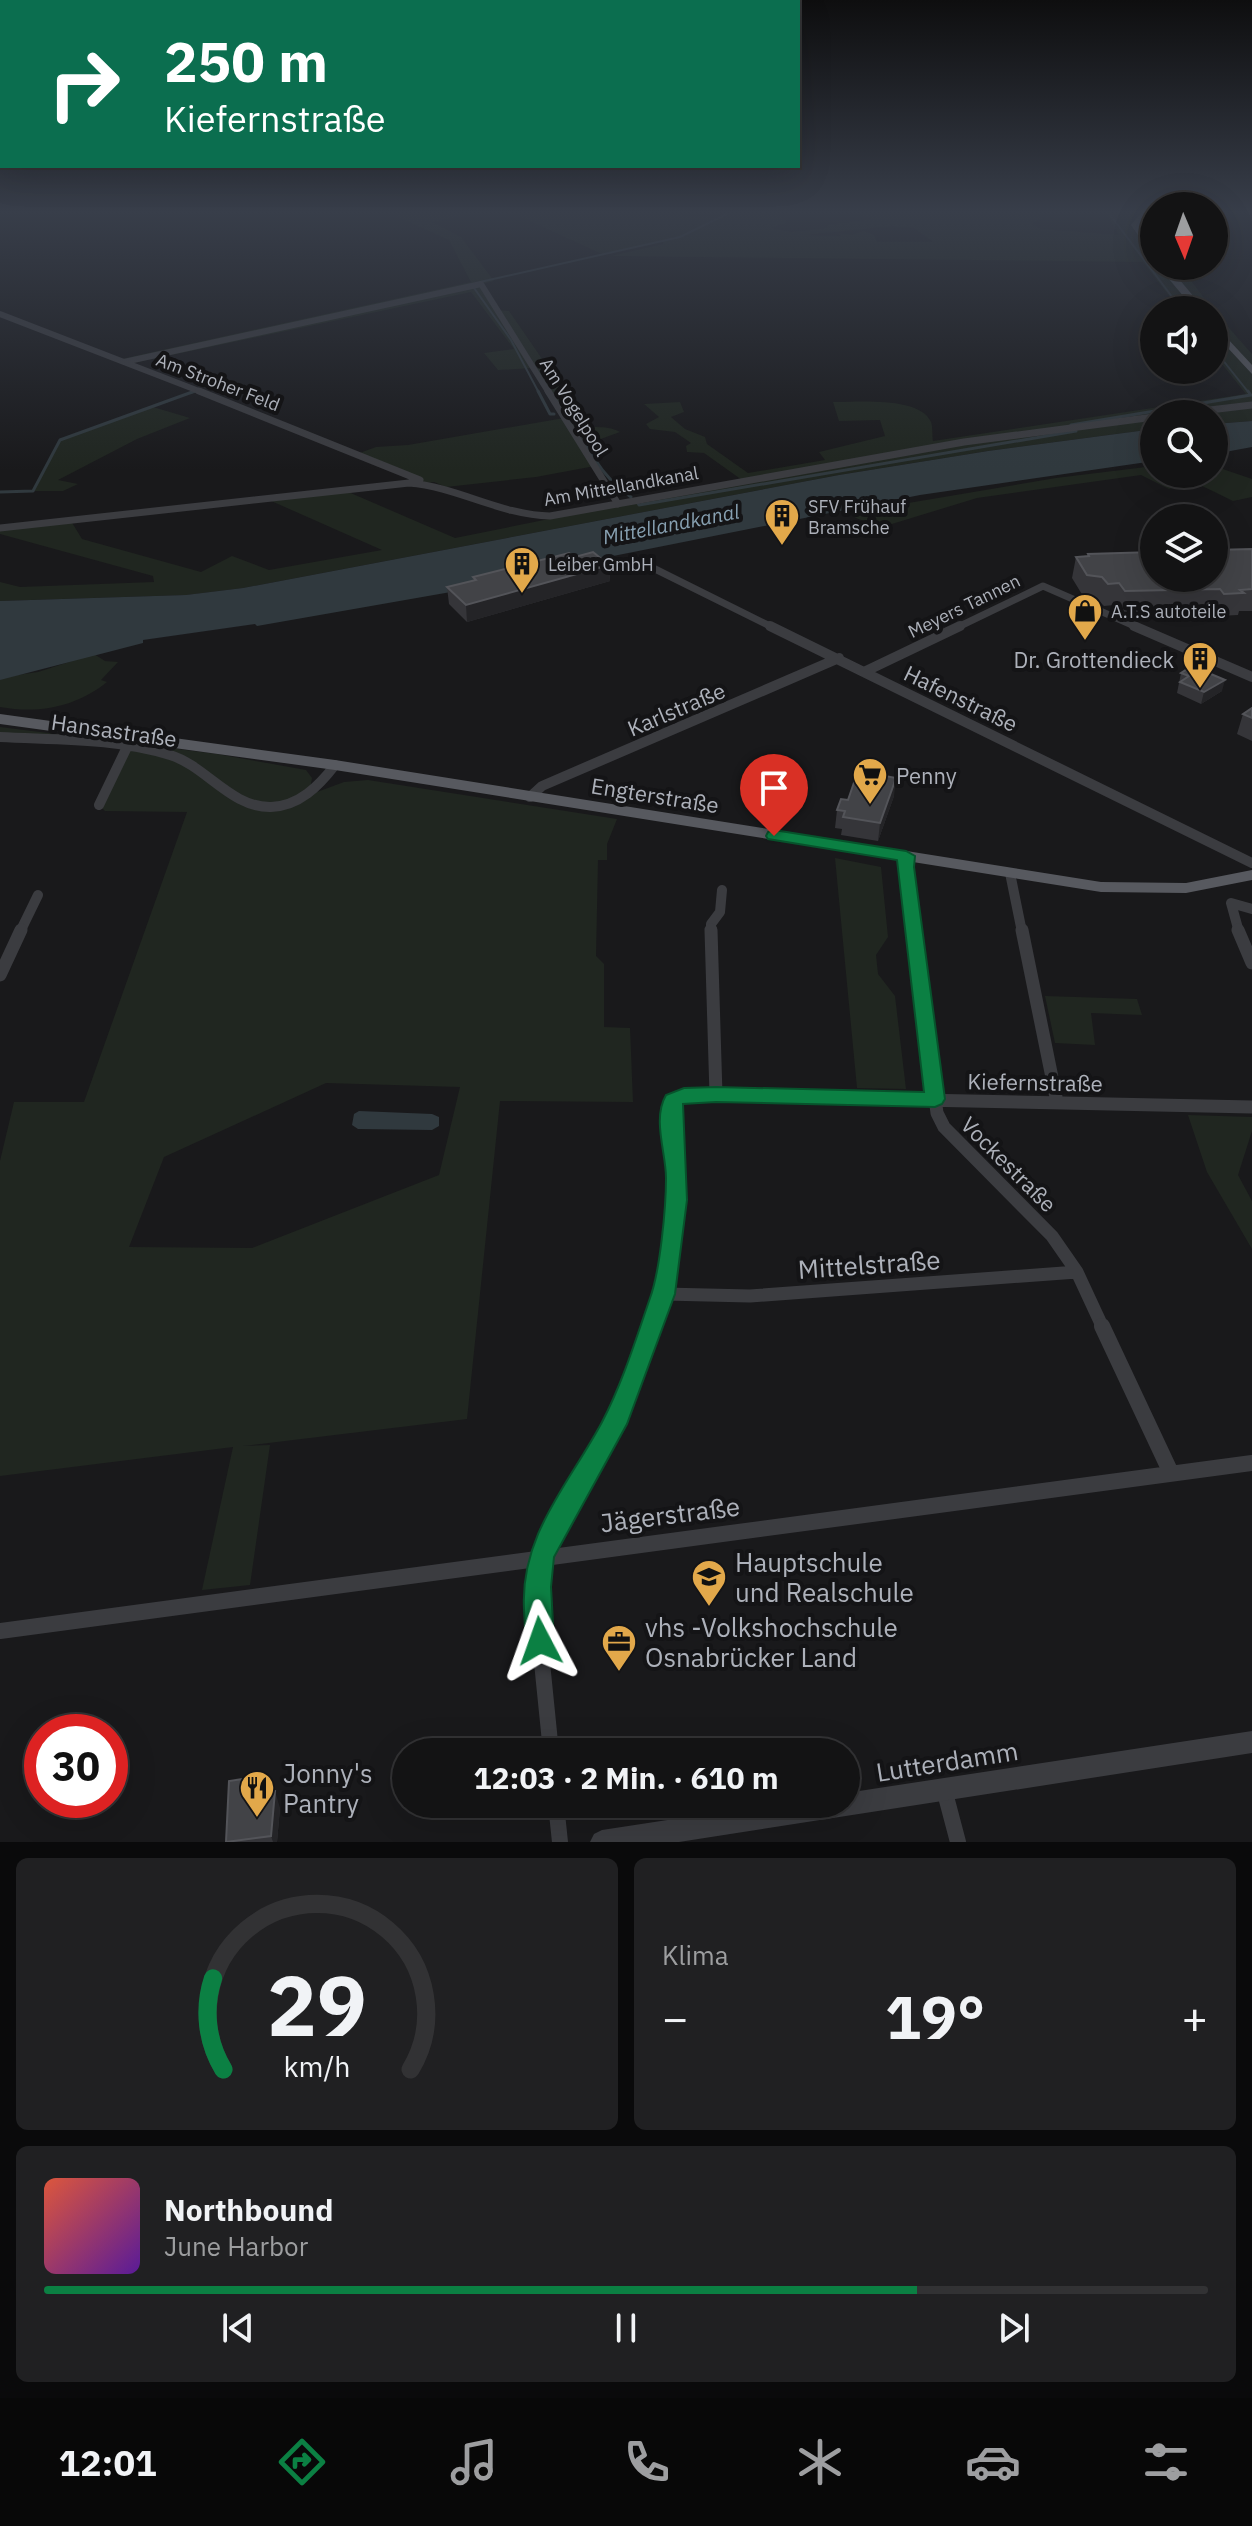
<!DOCTYPE html>
<html lang="de">
<meta charset="utf-8">
<style>
:root{--surface:#131314;--page:#202022;--text:#f1f3f6;--muted:#9d9ea0;--line:#323234;--accent:#0b8043}
body{margin:0;font-family:"IBM Plex Sans",sans-serif;background:var(--page);color:var(--text);height:100vh;display:flex;flex-direction:column;font-size:30px;white-space:nowrap}
*{box-sizing:border-box;margin:0}
p{font-size:26px;color:var(--muted)}
.icon{flex:none;width:44px;height:44px;fill:none;stroke:currentColor;stroke-width:2;stroke-linecap:round;stroke-linejoin:round}
.map{position:relative;height:1842px;overflow:hidden}
.side{display:flex;flex-direction:column;gap:16px;padding:16px;background:#0a0a0b;flex:1}
.side>*{flex:none}
.top-card{position:absolute;left:0px;top:0px;width:800px;height:168px;box-shadow:0 8px 32px #0002,0 0 0 2px var(--line);background:#0b6e4f;color:#fff;overflow:hidden}
.needle{width:52px;rotate:178deg}
.fabs{position:absolute;left:1140px;top:192px;display:grid;gap:16px}
.fabs a{display:grid;place-items:center;width:88px;height:88px;border-radius:50%;background:var(--surface);box-shadow:0 8px 32px #0002,0 0 0 2px var(--line);font-size:40px}
.speed{position:absolute;left:24px;top:1714px;display:flex;gap:16px;font-size:40px;font-weight:700;text-align:center}
.speed>*{display:grid;place-content:center;width:104px;height:104px;border-radius:50%;background:var(--surface);box-shadow:0 8px 32px #0002,0 0 0 2px var(--line);line-height:1}
.speed .limit{border:12px solid #d22;background:#fff;color:#111}
.pin{position:absolute;display:grid;place-items:center;width:68px;height:68px;color:#fff;margin:-82px -34px;border-radius:50% 50% 50% 0;rotate:-45deg;box-shadow:0 0 8px #0007}
.pin .icon{rotate:45deg}
.me{position:absolute;width:88px;margin:-44px;rotate:356deg;stroke-linejoin:round;filter:drop-shadow(0 0 6px #0008)}
.turn{display:flex;align-items:center;gap:28px;height:168px;padding:0 32px;font-size:36px}
.turn .icon{width:104px;height:104px;stroke-width:2.5}
.turn b{display:block;font-size:56px;line-height:68px}
.big{font-size:60px;font-weight:800;line-height:1.1}
.side .widget{flex:1;display:flex;flex-direction:column;justify-content:center;gap:12px;min-width:0;padding:0 28px;border-radius:12px;background:var(--page)}
.side .dial{align-items:center;gap:0}
.dial svg{height:208px;overflow:visible;fill:none;stroke:var(--line);stroke-width:7;stroke-linecap:round;text-anchor:middle}
.dial text{fill:var(--text);stroke:none}
.song{display:flex;align-items:center;gap:24px}
.cover{width:96px;height:96px;border-radius:12px;background:linear-gradient(135deg,hsl(10 70% 55%),hsl(270 70% 35%))}
.played{height:8px;border-radius:4px;background:linear-gradient(90deg,var(--accent) 75%,var(--line) 75%)}
.keys{display:flex;justify-content:space-around;direction:ltr}
.heat{display:flex;justify-content:space-between;align-items:center;font-size:44px;direction:ltr}
.side .tiles{flex:1;display:grid;gap:16px;grid-template-columns:1fr 1fr}
.widget:last-child{grid-column:span 2}
.trip{position:absolute;left:392px;top:1738px;width:468px;height:80px;border-radius:40px;background:var(--surface);box-shadow:0 8px 32px #0002,0 0 0 2px var(--line);font-weight:800;line-height:80px;text-align:center}
.dock{display:flex;height:128px;justify-content:space-around;align-items:center;background:#080808;color:var(--muted)}
.dock .icon{width:56px;height:56px}
.dock .current{color:var(--accent)}
.dock b{font-size:36px;color:var(--text)}
.map>svg:first-child{display:block}
.green{fill:#202620;fill-rule:evenodd}
.water{fill:#30393e}
.lines{fill:none;stroke-linecap:round;stroke-linejoin:round}
.stream-far1{stroke:#30393e;stroke-width:2}
.stream{stroke:#30393e;stroke-width:3}
.minor-far4{stroke:#3b3c40;stroke-width:6}
.minor-far3{stroke:#3b3c40;stroke-width:7}
.minor-far2{stroke:#3b3c40;stroke-width:10}
.minor-far1{stroke:#3b3c40;stroke-width:13}
.minor{stroke:#3b3c40;stroke-width:16}
.tertiary{fill:#3b3c40;fill-rule:evenodd}
.primary{fill:#57595f;fill-rule:evenodd}
.wall{fill:#353539}
.shaded-wall{fill:#242427}
.building{fill:#424347;stroke:#535459;stroke-width:2}
.route{fill:#0b8043;stroke:#07532c;stroke-width:2}
.labels{text-anchor:middle;dominant-baseline:central;stroke-width:8;stroke-linejoin:round;paint-order:stroke}
.far-street-label{font-size:18px;fill:#adb1ba;stroke:#141416}
.far-poi-label{font-size:18px;fill:#adb1ba;stroke:#141416;text-anchor:start}
.far-water-label{font-size:20px;font-style:italic;fill:#87a0b1;stroke:#141416}
.poi-label{font-size:22px;fill:#adb1ba;stroke:#141416;text-anchor:end}
.street-label{font-size:22px;fill:#adb1ba;stroke:#141416}
.near-street-label{font-size:26px;fill:#adb1ba;stroke:#141416}
.near-poi-label{font-size:26px;fill:#adb1ba;stroke:#141416;text-anchor:start}
</style>
<div class="map">
<svg width="1252" height="1842" viewBox="0 0 1252 1842">
<rect width="100%" height="100%" fill="#19191b"/>
<path class="green" d="M 387,212 L 483,212 L 432,222 L 461,237 L 494,281 L 482,284 L 497,310 L 509,311 L 578,411 L 573,419 C 588,432 605,423 620,432 L 598,440 L 595,466 L 536,477 L 446,487 L 434,482 L 420,484 L 354,455 L 376,447 L 408,445 L 564,418 L 533,368 L 498,370 L 484,353 L 514,349 L 471,292 L 129,364 L 117,360 L 471,282 L 449,240 Z
M 510,212 L 649,212 L 716,218 L 709,223 L 731,212 L 778,212 L 780,217 L 788,222 L 771,228 L 791,232 L 828,228 L 827,225 L 874,219 L 848,212 L 1037,212 L 1042,219 L 1032,223 L 1041,229 L 1119,235 L 1106,212 L 1154,212 L 1154,266 L 1180,266 L 1213,310 L 1180,310 L 1143,262 L 611,256 L 663,244 L 663,241 L 602,254 ZM 893,226 L 914,228 L 933,242 L 877,242 L 874,235 L 864,231 L 852,235 L 838,233 L 841,236 L 805,235 Z
M 1214,311 L 1252,354 L 1252,421 L 1214,424 L 1214,414 L 1154,414 L 1154,429 L 988,451 L 839,475 L 243,588 L 187,595 L 0,601 L 0,582 L 20,587 L 154,582 L 153,576 L 0,534 L 0,528 L 71,521 L 82,539 L 201,572 L 232,556 L 269,570 L 382,550 L 269,500 L 346,491 L 455,538 L 742,480 L 704,453 L 687,452 L 686,446 L 691,443 L 675,432 L 650,429 L 646,424 L 659,417 L 644,404 L 680,402 L 684,412 L 671,417 L 685,429 L 705,437 L 707,444 L 748,473 L 825,460 L 819,452 L 885,436 L 880,420 L 839,421 L 833,402 C 857,402 920,396 931,422 C 933,427 932,436 933,441 L 1246,394 L 1214,354 Z
M 153,407 L 190,418 L 137,439 L 58,480 L 78,484 L 63,491 L 33,491 L 60,440 Z
M 1154,466 L 1154,474 L 1214,474 L 1214,466 L 1252,479 L 1252,497 L 1233,501 L 1194,482 L 1169,489 L 1141,475 L 977,498 L 882,527 C 872,520 863,523 853,516 L 855,512 L 1056,478 Z
M 94,654 L 105,661 L 118,662 L 101,680 L 107,682 C 76,707 39,714 0,707 L 0,680 L 3,677 L 38,672 Z
M 0,727 L 217,754 L 306,770 L 312,778 L 309,795 L 344,782 L 368,780 L 617,819 L 607,844 L 607,860 L 598,860 L 596,956 L 604,964 L 604,1027 L 630,1028 L 633,1102 L 500,1101 L 467,1419 L 243,1446 L 270,1445 L 250,1585 L 202,1590 L 233,1447 L 0,1476 L 0,1161 L 14,1102 L 84,1102 L 187,812 L 105,811 L 99,805 L 127,748 L 0,737 ZM 326,1083 L 460,1087 L 439,1175 L 252,1248 L 129,1247 L 164,1157 Z
M 835,858 L 881,867 L 888,937 L 876,955 L 878,974 L 895,996 L 906,1089 L 857,1088 Z
M 1045,996 L 1137,999 L 1142,1015 L 1091,1013 L 1095,1045 L 1055,1043 Z
M 1188,1115 L 1252,1117 L 1252,1131 L 1238,1175 L 1252,1201 L 1252,1249 L 1207,1172 Z"/>
<path class="water" d="M 1252,421 L 1252,447 L 1214,454 L 1214,424 Z
M 1154,429 L 1154,461 L 920,495 L 588,561 L 485,586 L 257,626 L 255,624 L 143,640 L 143,643 L 0,680 L 0,601 L 186,595 L 243,588 L 839,475 L 988,451 Z
M 359,1111 L 432,1114 L 439,1117 L 439,1126 L 432,1130 L 358,1129 L 352,1125 L 354,1114 Z"/>
<g class="lines">
<path class="stream-far1" d="M 1108,212 L 1182,310
M 480,282 L 680,237 L 731,212
M 474,288 L 511,340 L 539,393
M 1214,349 L 1249,393
M 190,393 L 196,391"/>
<path class="stream" d="M 538,391 L 550,414 L 554,414
M 1248,391 L 1250,394
M 568,412 L 572,412 C 585,446 600,476 631,497
M 1071,425 L 1251,395
M 0,492 L 33,491 L 60,440 L 195,391
M 637,502 L 639,505 L 1076,431"/>
<path class="minor-far4" d="M 0,314 L 204,393
M 124,362 L 481,284 L 549,393"/>
<path class="minor-far3" d="M 199,391 L 420,480
M 548,391 L 618,504
M 1176,414 L 1252,405
M 0,528 L 409,483 C 458,487 500,515 550,516 L 964,442 L 1154,417
M 653,568 L 774,628
M 956,628 L 1043,586 L 1139,628"/>
<path class="minor-far2" d="M 770,626 L 1252,863
M 1134,626 L 1252,677
M 866,671 L 960,626
M 0,737 C 56,740 116,738 170,755 C 206,766 231,808 271,807 C 299,806 319,786 335,765
M 530,797 L 542,786 L 839,658
M 99,805 L 127,747
M 906,856 L 914,932
M 1010,873 L 1022,932
M 20,932 L 38,895
M 711,932 L 711,924 L 720,912 L 722,890
M 1239,932 L 1231,903 L 1252,909"/>
<path class="minor-far1" d="M 711,930 L 716,1095
M 913,930 L 937,1113 L 944,1127 L 1052,1236 L 1077,1272 L 1103,1328
M 1022,930 L 1057,1102
M 1238,930 L 1252,963
M 0,975 L 21,930
M 664,1294 L 750,1296 L 1077,1272
M 651,1328 C 668,1284 679,1222 677,1175 C 676,1150 667,1124 673,1100 L 684,1095 L 1252,1107"/>
<path class="minor" d="M 1102,1326 L 1171,1473
M 0,1631 L 1252,1463
M 551,1752 L 537,1613 L 541,1557 L 550,1535 L 614,1424 L 652,1326
M 944,1789 L 958,1842
M 556,1804 L 560,1842"/>
<path class="tertiary" d="M 1252,1731 L 1252,1753 L 679,1842 L 590,1842 L 594,1834 L 602,1830 L 772,1804 L 846,1804 L 846,1793 Z"/>
<path class="primary" d="M 1142,212 L 1150,212 L 1139,225 L 1154,248 L 1154,258 L 1131,225 Z
M 1158,266 L 1168,266 L 1205,310 L 1195,310 Z
M 1214,324 L 1252,365 L 1252,374 L 1214,333 Z
M 0,714 L 335,760 L 1101,882 L 1186,883 L 1252,870 L 1252,880 L 1186,893 L 1101,892 L 335,770 L 0,724 Z"/>
</g>
<path class="wall" d="M 1252,549 L 1252,611 L 1239,611 L 1238,615 L 1218,616 L 1214,611 L 1120,613 L 1114,605 L 1104,606 L 1097,599 L 1083,596 L 1072,578 L 1076,557 L 1087,556 L 1088,554 Z
M 575,557 L 609,565 L 610,581 L 467,622 L 449,604 L 447,587 L 473,580 L 473,577 Z
M 1181,673 L 1222,691 L 1201,704 L 1177,693 Z
M 1252,708 L 1252,741 L 1237,734 L 1243,714 Z
M 894,796 L 878,841 L 841,835 L 842,829 L 835,828 L 837,810 L 848,800 Z
M 256,1777 L 261,1793 L 280,1808 L 277,1842 L 226,1842 Z"/>
<path class="shaded-wall" d="M 609,565 L 610,581 L 467,622 L 466,605 Z
M 1225,680 L 1222,691 L 1201,704 L 1204,692 Z
M 896,778 L 894,796 L 878,841 L 880,823 Z
M 256,1777 L 262,1795 L 255,1793 Z
M 275,1791 L 280,1808 L 277,1842 L 273,1842 L 271,1836 Z"/>
<path class="building" d="M 1252,549 L 1252,589 L 1240,590 L 1244,593 L 1224,594 L 1220,589 L 1125,591 L 1119,583 L 1108,584 L 1102,577 L 1087,575 L 1076,557 L 1089,556 L 1088,554 L 1154,552 L 1154,578 L 1214,578 L 1214,550 Z
M 593,552 L 609,565 L 466,605 L 447,587 L 476,580 L 473,577 L 569,553 L 575,557 Z
M 1192,666 L 1225,680 L 1204,692 L 1180,682 L 1189,676 L 1181,673 Z
M 1252,708 L 1252,718 L 1243,714 Z
M 858,771 L 896,778 L 880,823 L 843,817 L 845,811 L 837,810 L 841,799 L 848,800 Z
M 256,1777 L 255,1793 L 275,1791 L 271,1836 L 226,1842 L 229,1781 Z"/>
<linearGradient id="sky" x2="0" y2="1"><stop stop-color="#0e0e0f"/><stop offset="0.45" stop-color="#383e4a"/><stop offset="1" stop-color="#383e4a" stop-opacity="0"/></linearGradient>
<rect width="1252" height="470" fill="url(#sky)"/>
<path class="route" d="M 774,830 L 906,851 L 915,856 L 914,867 L 945,1099 L 942,1104 L 935,1107 L 716,1102 L 683,1104 L 687,1200 L 675,1294 L 627,1424 L 554,1557 L 551,1587 L 554,1641 L 550,1650 L 540,1654 L 530,1650 C 524,1637 525,1623 524,1609 C 520,1535 569,1484 602,1422 C 622,1384 636,1339 650,1298 C 660,1271 666,1208 666,1178 C 666,1152 652,1119 666,1095 L 684,1088 L 716,1087 L 924,1092 L 897,860 L 768,839 L 766,836 L 768,832 Z"/>
<defs>
<symbol id="building-pin" viewBox="-11 -11 22 30"><path d="M0 17L-7.5 6A9.5 9.5 0 1 1 7.5 6Z" fill="#e2a84a" stroke="#141416"/><path d="M-4-6H4V6H1V3H-1V6H-4ZM-2.5-4.3h1.7v1.8h-1.7ZM.8-4.3h1.7v1.8H.8ZM-2.5-1h1.7V.8h-1.7ZM.8-1h1.7V.8H.8Z" fill="#111"/></symbol>
<symbol id="shop-pin" viewBox="-11 -11 22 30"><path d="M0 17L-7.5 6A9.5 9.5 0 1 1 7.5 6Z" fill="#e2a84a" stroke="#141416"/><path d="M-5-2.5h2.3a2.7 3.5 0 0 1 5.4 0H5L5.5 6h-11ZM-1.5-2.5h3a1.5 2.3 0 0 0-3 0Z" fill="#111"/></symbol>
<symbol id="supermarket-pin" viewBox="-11 -11 22 30"><path d="M0 17L-7.5 6A9.5 9.5 0 1 1 7.5 6Z" fill="#e2a84a" stroke="#141416"/><path d="M-6-5.5h2.5l.6 2H6L4.5 2H-2.5L-4.4-4H-6ZM-1.5 3.2a1.3 1.3 0 1 0 .1 0ZM3 3.2a1.3 1.3 0 1 0 .1 0Z" fill="#111"/></symbol>
<symbol id="school-pin" viewBox="-11 -11 22 30"><path d="M0 17L-7.5 6A9.5 9.5 0 1 1 7.5 6Z" fill="#e2a84a" stroke="#141416"/><path d="M0-5L7-2L0 1L-7-2ZM-4 1L0 2.5L4 1V4Q0 6-4 4Z" fill="#111"/></symbol>
<symbol id="office-pin" viewBox="-11 -11 22 30"><path d="M0 17L-7.5 6A9.5 9.5 0 1 1 7.5 6Z" fill="#e2a84a" stroke="#141416"/><path d="M-6-3h4V-5.5h4V-3h4V5H-6ZM-1-4.5V-3h2v-1.5ZM-6 0V1H6V0Z" fill="#111"/></symbol>
<symbol id="restaurant-pin" viewBox="-11 -11 22 30"><path d="M0 17L-7.5 6A9.5 9.5 0 1 1 7.5 6Z" fill="#e2a84a" stroke="#141416"/><path d="M-5-6h1v4h1v-4h1v4h1v-4h1v5L-1.5 .5V6h-2V.5L-5-1ZM5-6V6H3V1.5H1.5Q1.5-4 5-6Z" fill="#111"/></symbol>
</defs>
<g fill-rule="evenodd">
<use href="#building-pin" x="762" y="496" width="40" height="54"/>
<use href="#building-pin" x="502" y="544" width="40" height="54"/>
<use href="#shop-pin" x="1065" y="591" width="40" height="54"/>
<use href="#building-pin" x="1180" y="639" width="40" height="54"/>
<use href="#supermarket-pin" x="850" y="755" width="40" height="54"/>
<use href="#school-pin" x="689" y="1557" width="40" height="54"/>
<use href="#office-pin" x="599" y="1622" width="40" height="54"/>
<use href="#restaurant-pin" x="237" y="1768" width="40" height="54"/>
</g>
<g class="labels">
<g class="far-street-label">
<text transform="translate(218 382) rotate(21)">Am Stroher Feld</text>
<text transform="translate(574 407) rotate(58)">Am Vogelpool</text>
<text transform="translate(621 486) rotate(-10)">Am Mittellandkanal</text>
<text transform="translate(964 606) rotate(-26)">Meyers Tannen</text>
</g>
<g class="far-poi-label">
<text x="808" y="506">SFV Frühauf<tspan x="808" dy="21">Bramsche</tspan></text>
<text x="548" y="564">Leiber GmbH</text>
<text x="1111" y="611">A.T.S autoteile</text>
</g>
<g class="far-water-label">
<text transform="translate(671 524) rotate(-11)">Mittellandkanal</text>
</g>
<g class="poi-label">
<text x="1174" y="659">Dr. Grottendieck</text>
<text x="896" y="775" text-anchor="start">Penny</text>
</g>
<g class="street-label">
<text transform="translate(961 698) rotate(26)">Hafenstraße</text>
<text transform="translate(676 709) rotate(-23)">Karlstraße</text>
<text transform="translate(114 730) rotate(8)">Hansastraße</text>
<text transform="translate(655 795) rotate(9)">Engterstraße</text>
<text transform="translate(1035 1082) rotate(1)">Kiefernstraße</text>
<text transform="translate(1009 1164) rotate(45)">Vockestraße</text>
</g>
<g class="near-street-label">
<text transform="translate(869 1264) rotate(-4)">Mittelstraße</text>
<text transform="translate(670 1514) rotate(-7)">Jägerstraße</text>
<text transform="translate(947 1761) rotate(-9)">Lutterdamm</text>
</g>
<g class="near-poi-label">
<text x="735" y="1562">Hauptschule<tspan x="735" dy="30">und Realschule</tspan></text>
<text x="645" y="1627">vhs -Volkshochschule<tspan x="645" dy="30">Osnabrücker Land</tspan></text>
<text x="283" y="1773">Jonny's<tspan x="283" dy="30">Pantry</tspan></text>
</g>
</g>
</svg>
<div class="fabs">
<a><svg class="needle" viewBox="-14 -14 28 28"><path d="M0-13l5 13h-10z" fill="#e53935"/><path d="M0 13l5-13h-10z" fill="#9d9ea0"/></svg></a>
<a><svg class="icon" aria-label="sound" viewBox="0 0 24 24"><path d="M4 9h4l5-4v14l-5-4H4zM17 9q2 3 0 6"/></svg></a>
<a><svg class="icon" aria-label="search" viewBox="0 0 24 24"><circle cx="10" cy="10" r="6"/><path d="M15 15l6 6"/></svg></a>
<a><svg class="icon" aria-label="layers" viewBox="0 0 24 24"><path d="M12 4l9 5-9 5-9-5zM3 14l9 5 9-5"/></svg></a>
</div>
<div class="speed"><div class="limit">30</div></div>
<div class="pin" style="left:774px;top:836px;background:#d93025"><svg class="icon" aria-label="arrive" viewBox="0 0 24 24"><path d="M6 21V4h12l-3 4 3 4H6"/></svg></div>
<svg class="me" style="left:540px;top:1641px" viewBox="-20 -20 40 40"><path d="M0-17L14 15 0 8-14 15z" fill="#0b8043" stroke="#fff" stroke-width="4"/></svg>
<div class="trip">12:03 · 2 Min. · 610 m</div>
<div class="top-card">
<div class="turn"><svg class="icon" aria-label="right" viewBox="0 0 24 24"><path d="M7 20v-9h11M14 6l5 5-5 5"/></svg><div><b>250 m</b>Kiefernstraße</div></div>
</div>
</div>
<section class="side">
<div class="tiles">
<div class="widget dial"><svg viewBox="0 0 100 80">
<path d="M14 69A42 42 0 1 1 86 69"/>
<path d="M14 69A42 42 0 0 1 10 34" stroke="#0b8043"/>
<text x="50" y="56" font-size="32" font-weight="700">29</text>
<text x="50" y="72" font-size="11">km/h</text>
</svg></div>
<div class="widget"><p>Klima</p>
<div class="heat"><a>−</a><b class="big">19°</b><a>+</a></div>
</div>
<div class="widget">
<div class="song"><i class="cover"></i><div><b>Northbound</b><p>June Harbor</p></div></div>
<div class="played"></div>
<div class="keys"><svg class="icon" aria-label="previous" viewBox="0 0 24 24"><path d="M18 5L8 12l10 7zM5 5v14"/></svg><svg class="icon" aria-label="pause" viewBox="0 0 24 24"><path d="M8 5v14M16 5v14"/></svg><svg class="icon" aria-label="next" viewBox="0 0 24 24"><path d="M6 5l10 7-10 7zM19 5v14"/></svg></div>
</div>
</div>
</section>
<nav class="dock">
<b>12:01</b>
<svg class="icon current" aria-label="directions" viewBox="0 0 24 24"><path d="M12 3l9 9-9 9-9-9zM9 14v-3h6M13 9l2 2-2 2"/></svg>
<svg class="icon" aria-label="music" viewBox="0 0 24 24"><path d="M9 18V5l10-2v13"/><circle cx="6" cy="18" r="3"/><circle cx="16" cy="16" r="3"/></svg>
<svg class="icon" aria-label="phone" viewBox="0 0 24 24"><path d="M5 4h4l2 5-3 2q2 4 5 5l2-3 5 2v4C11 20 4 13 5 4z"/></svg>
<svg class="icon" aria-label="climate" viewBox="0 0 24 24"><path d="M12 3v18M4 7l16 10M4 17L20 7"/></svg>
<svg class="icon" aria-label="car" viewBox="0 0 24 24"><path d="M5 17H2v-5l4-1 3-4h7l3 4 3 1v5h-3M9 17h6M6 11h13"/><circle cx="7" cy="17" r="2"/><circle cx="17" cy="17" r="2"/></svg>
<svg class="icon" aria-label="filters" viewBox="0 0 24 24"><path d="M4 7h16M4 17h16"/><circle cx="9" cy="7" r="2"/><circle cx="15" cy="17" r="2"/></svg>
</nav>
